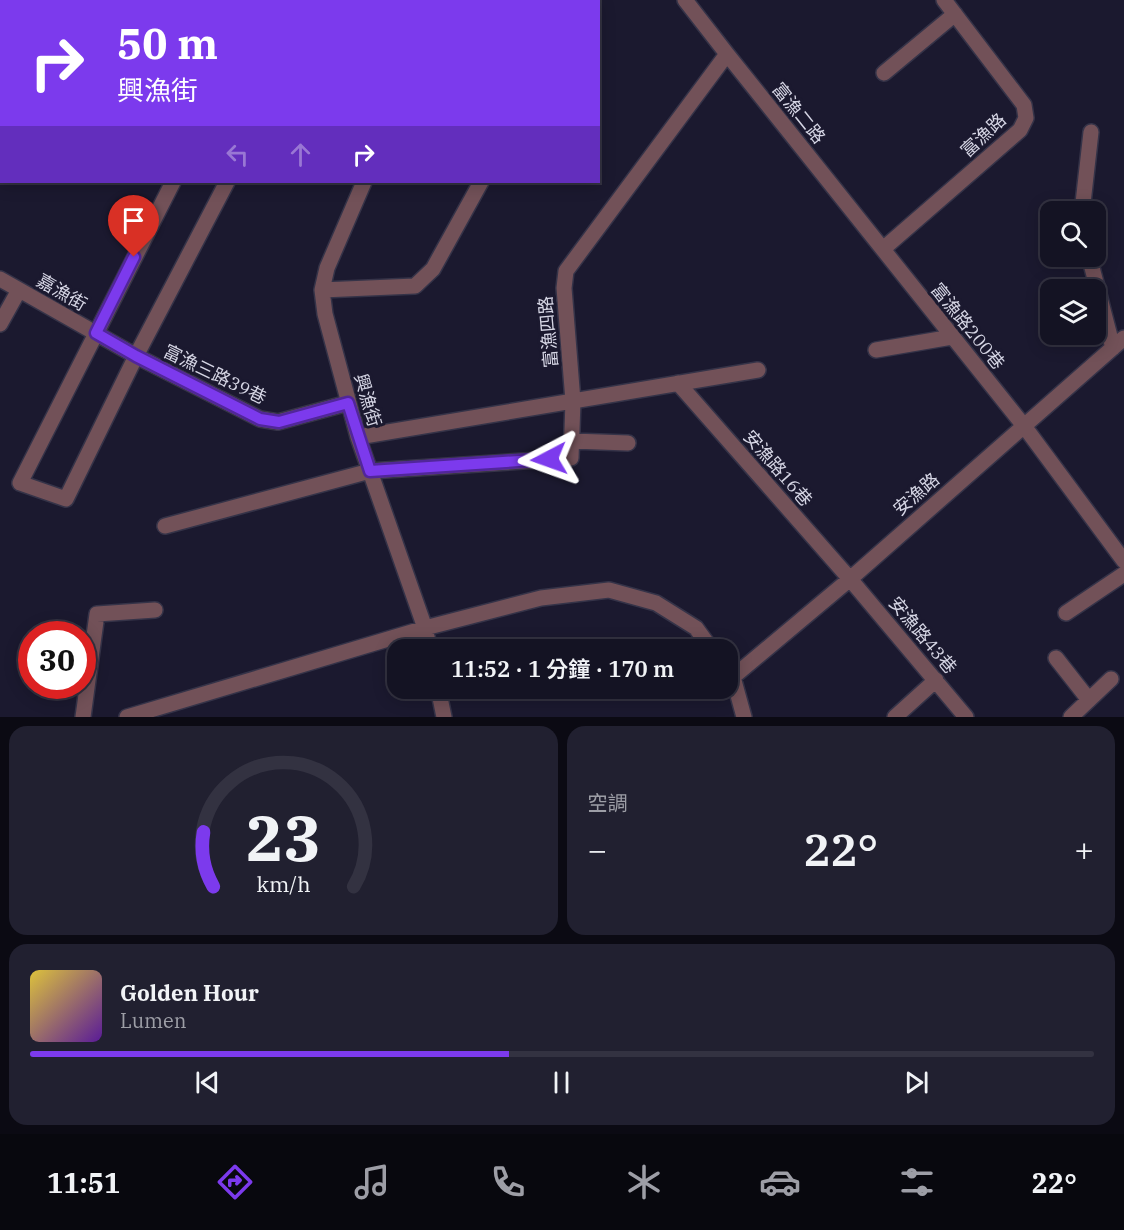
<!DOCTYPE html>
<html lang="zh-TW">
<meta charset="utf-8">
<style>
:root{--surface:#141323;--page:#212030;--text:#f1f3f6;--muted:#9d9ea6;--line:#333241;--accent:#7c3aed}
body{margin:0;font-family:"IBM Plex Serif","Noto Sans TC",serif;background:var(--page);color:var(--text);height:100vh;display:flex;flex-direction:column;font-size:22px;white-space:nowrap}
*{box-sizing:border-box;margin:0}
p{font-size:20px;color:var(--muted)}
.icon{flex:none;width:33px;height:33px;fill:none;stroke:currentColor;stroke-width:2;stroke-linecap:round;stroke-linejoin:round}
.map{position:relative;height:717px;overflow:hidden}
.details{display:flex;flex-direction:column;gap:9px;padding:9px;background:#0b0a13;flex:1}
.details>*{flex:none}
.banner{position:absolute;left:0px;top:0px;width:600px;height:183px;box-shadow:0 3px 15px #0003,0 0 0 2px var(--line);background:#7c3aed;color:#fff;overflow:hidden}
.buttons{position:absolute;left:1040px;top:201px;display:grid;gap:12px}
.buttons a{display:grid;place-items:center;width:66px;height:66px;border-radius:12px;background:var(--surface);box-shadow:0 3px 15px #0003,0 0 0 2px var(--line);font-size:30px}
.speed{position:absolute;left:18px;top:621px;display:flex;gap:12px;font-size:30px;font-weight:700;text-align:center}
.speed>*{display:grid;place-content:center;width:78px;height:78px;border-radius:50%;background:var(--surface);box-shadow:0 3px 15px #0003,0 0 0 2px var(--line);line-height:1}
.speed .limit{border:9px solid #d22;background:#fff;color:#111}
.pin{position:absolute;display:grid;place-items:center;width:51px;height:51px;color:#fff;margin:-62px -26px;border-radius:50% 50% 50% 0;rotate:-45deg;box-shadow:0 0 6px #0007}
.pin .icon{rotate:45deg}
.me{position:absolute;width:66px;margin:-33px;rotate:266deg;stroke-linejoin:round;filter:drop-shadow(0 0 4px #0008)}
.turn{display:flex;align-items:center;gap:21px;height:126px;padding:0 18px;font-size:27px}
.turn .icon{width:78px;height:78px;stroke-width:2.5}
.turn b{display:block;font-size:42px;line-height:51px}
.lanes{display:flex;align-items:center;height:57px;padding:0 18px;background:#0003;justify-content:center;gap:30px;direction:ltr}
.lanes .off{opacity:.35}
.big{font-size:45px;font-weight:600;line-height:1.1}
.details .widget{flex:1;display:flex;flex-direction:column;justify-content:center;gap:9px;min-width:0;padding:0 21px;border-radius:18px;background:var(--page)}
.details .dial{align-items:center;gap:0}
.dial svg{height:156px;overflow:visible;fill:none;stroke:var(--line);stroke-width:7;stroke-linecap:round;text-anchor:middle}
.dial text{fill:var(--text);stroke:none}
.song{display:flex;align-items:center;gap:18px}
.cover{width:72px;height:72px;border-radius:9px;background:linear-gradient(135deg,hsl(50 70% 55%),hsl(270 70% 35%))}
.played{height:6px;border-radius:3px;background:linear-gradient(90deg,var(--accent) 45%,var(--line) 45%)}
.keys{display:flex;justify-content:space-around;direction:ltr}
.heat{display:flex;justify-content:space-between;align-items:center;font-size:33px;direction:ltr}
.details .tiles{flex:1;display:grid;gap:9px;grid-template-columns:1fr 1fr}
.widget:last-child{grid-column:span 2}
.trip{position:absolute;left:387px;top:639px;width:351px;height:60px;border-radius:18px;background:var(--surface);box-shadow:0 3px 15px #0003,0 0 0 2px var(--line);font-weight:600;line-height:60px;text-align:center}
.menu{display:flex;height:96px;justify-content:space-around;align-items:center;background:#08080e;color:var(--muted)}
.menu .icon{width:42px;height:42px}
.menu .on{color:var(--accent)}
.menu b{font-size:27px;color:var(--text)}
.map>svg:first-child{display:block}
.building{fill:#67396c;stroke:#766278;stroke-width:1.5}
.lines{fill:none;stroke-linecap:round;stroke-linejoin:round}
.minor-casing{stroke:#353348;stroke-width:18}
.minor{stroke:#725158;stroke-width:15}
.route-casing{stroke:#51269a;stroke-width:15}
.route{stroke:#7c3aed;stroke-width:10}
.labels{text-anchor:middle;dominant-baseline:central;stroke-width:6;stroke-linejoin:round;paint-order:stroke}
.street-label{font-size:18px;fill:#d5d5e4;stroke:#1b192f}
</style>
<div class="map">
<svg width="1124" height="717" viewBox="0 0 1124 717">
<rect width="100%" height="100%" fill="#1b192f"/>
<path class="building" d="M 473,688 L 532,688 L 531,697 Z"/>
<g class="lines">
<defs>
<path id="minor" d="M 685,0 L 727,54 L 1024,426 L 1124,561
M 320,2 L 321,0
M 463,2 L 463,0
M 578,2 L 579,0
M 884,73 L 955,14
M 173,182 L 20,483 L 66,499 L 136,356 L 227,182
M 364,182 L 327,268 L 322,290 L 325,314 L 358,437 L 425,628 L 430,650
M 1082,212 L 1091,132
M 883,249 L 1020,130 L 1026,118 L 1024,105 L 944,0
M 1089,256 L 1113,348
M 0,279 L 136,356 L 260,419 L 278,422 L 348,403
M 322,290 L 415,286 L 433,269 L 481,182
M 0,324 L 19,290
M 876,350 L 952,337
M 678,383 L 850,579 L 966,717
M 358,437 L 758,370
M 572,441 L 628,443
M 165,526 L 370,471 L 571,458 L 573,401 L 564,288 L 566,271 L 727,54
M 1066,613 L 1124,574
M 1056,658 L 1089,700
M 728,670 L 733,677 L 744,717
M 733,677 L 850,579 L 1124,338
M 438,688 L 444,717
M 83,717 L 97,614 L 155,610
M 127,717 L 425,628 L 541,598 L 609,590 L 656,603 L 696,628 L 712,650
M 895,717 L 936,680
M 1071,717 L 1111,679"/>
</defs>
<use href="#minor" class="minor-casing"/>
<use href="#minor" class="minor"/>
</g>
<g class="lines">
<defs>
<path id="route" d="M 134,257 L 96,333 L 136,356 L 260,419 L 279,422 L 348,403 L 370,471 L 549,459"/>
</defs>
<use href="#route" class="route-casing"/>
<use href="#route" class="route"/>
</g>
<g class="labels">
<g class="street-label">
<text transform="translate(799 113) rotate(51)">富漁二路</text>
<text transform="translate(983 135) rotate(-43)">富漁路</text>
<text transform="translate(62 292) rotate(30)">嘉漁街</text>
<text transform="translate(968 326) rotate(51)">富漁路200巷</text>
<text transform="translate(548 332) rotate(-95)">富漁四路</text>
<text transform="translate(215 374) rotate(26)">富漁三路39巷</text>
<text transform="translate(368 400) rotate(74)">興漁街</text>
<text transform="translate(778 468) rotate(49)">安漁路16巷</text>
<text transform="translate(916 494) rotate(-41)">安漁路</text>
<text transform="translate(923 635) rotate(50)">安漁路43巷</text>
</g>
</g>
</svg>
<div class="buttons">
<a><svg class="icon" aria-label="search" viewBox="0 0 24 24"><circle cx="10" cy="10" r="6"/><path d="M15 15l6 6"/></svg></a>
<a><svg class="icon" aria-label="layers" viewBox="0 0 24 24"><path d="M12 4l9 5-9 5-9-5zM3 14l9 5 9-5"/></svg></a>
</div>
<div class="speed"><div class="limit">30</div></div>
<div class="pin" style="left:134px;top:257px;background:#d93025"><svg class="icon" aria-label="arrive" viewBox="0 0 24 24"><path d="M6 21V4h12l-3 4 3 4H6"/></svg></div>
<svg class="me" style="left:549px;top:459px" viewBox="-20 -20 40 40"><path d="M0-17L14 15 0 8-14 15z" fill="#7c3aed" stroke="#fff" stroke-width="4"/></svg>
<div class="trip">11:52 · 1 分鐘 · 170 m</div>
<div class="banner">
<div class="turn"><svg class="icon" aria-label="right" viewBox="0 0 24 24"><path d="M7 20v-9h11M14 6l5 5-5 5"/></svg><div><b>50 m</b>興漁街</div></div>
<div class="lanes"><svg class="icon off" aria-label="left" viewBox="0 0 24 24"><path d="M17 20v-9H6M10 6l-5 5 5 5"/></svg><svg class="icon off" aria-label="ahead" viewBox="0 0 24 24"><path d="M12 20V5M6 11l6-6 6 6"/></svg><svg class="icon" aria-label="right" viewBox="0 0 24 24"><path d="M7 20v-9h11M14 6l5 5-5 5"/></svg></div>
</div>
</div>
<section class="details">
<div class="tiles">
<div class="widget dial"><svg viewBox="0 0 100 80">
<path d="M14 69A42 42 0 1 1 86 69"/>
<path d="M14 69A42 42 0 0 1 9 41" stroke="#7c3aed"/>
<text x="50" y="56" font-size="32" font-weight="700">23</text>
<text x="50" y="72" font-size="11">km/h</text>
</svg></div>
<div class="widget"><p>空調</p>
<div class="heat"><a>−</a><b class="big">22°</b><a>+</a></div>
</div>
<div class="widget">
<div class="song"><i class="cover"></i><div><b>Golden Hour</b><p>Lumen</p></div></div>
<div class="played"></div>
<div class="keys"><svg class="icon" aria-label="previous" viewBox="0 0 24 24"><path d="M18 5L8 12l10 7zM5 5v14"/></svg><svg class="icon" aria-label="pause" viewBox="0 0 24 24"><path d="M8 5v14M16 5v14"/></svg><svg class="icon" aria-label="next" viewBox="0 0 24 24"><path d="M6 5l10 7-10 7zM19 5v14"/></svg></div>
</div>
</div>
</section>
<nav class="menu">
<b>11:51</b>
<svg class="icon on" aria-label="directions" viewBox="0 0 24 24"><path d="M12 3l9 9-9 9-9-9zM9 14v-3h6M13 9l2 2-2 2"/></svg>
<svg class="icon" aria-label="music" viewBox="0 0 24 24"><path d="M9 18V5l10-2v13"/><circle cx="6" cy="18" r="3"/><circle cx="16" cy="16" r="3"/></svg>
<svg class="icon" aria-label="phone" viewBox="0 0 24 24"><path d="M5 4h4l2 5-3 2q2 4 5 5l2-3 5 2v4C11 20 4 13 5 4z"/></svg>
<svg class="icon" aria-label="climate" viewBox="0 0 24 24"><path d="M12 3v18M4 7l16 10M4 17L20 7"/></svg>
<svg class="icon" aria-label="car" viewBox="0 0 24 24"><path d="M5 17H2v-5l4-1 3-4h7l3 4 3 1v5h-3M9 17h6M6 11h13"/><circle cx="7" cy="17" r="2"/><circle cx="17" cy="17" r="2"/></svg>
<svg class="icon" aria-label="filters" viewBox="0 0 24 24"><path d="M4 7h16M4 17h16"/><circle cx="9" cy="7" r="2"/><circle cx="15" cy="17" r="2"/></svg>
<b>22°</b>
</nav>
